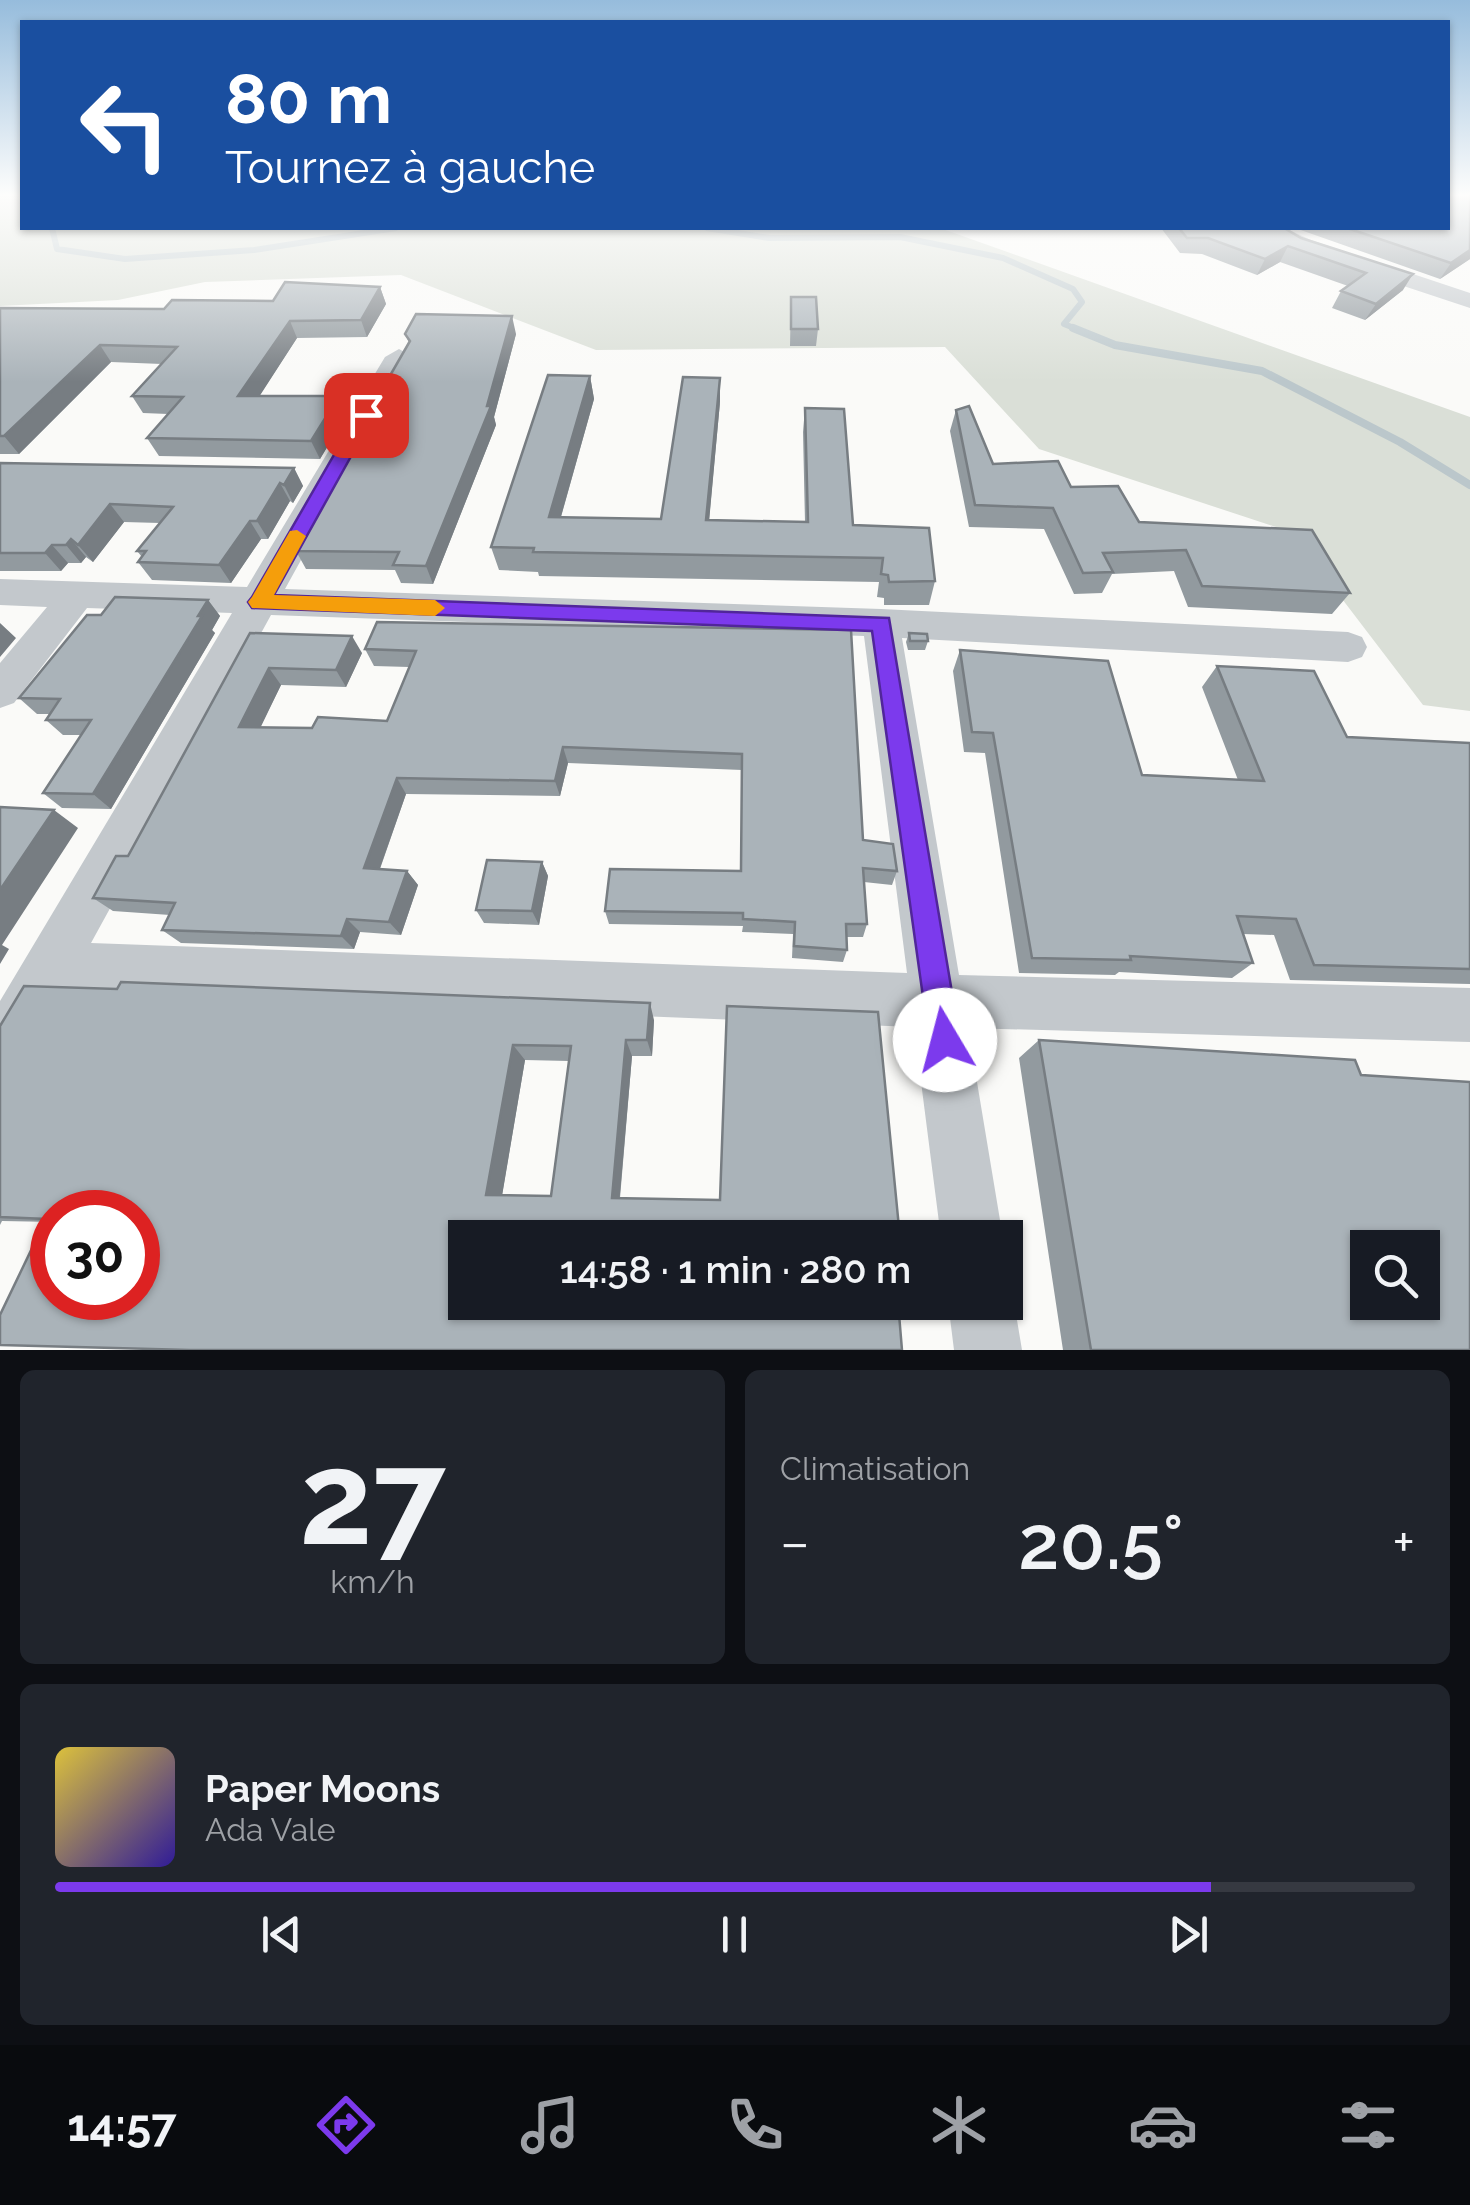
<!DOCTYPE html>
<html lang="fr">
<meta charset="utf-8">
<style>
:root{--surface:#171b24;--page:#20242c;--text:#f1f3f6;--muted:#9ea1a6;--line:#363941;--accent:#7c3aed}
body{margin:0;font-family:Raleway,sans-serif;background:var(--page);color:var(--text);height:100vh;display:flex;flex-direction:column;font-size:38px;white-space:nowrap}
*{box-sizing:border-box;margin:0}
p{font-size:32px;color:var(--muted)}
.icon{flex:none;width:55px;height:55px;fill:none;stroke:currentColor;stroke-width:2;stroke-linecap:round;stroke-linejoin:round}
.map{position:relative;height:1350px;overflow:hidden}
.side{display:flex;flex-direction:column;gap:20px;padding:20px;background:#0d0f14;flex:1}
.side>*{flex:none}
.hud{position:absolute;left:20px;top:20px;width:1430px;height:210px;border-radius:0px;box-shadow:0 2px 8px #0004;background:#1a4fa0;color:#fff;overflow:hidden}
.fabs{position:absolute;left:1350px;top:1230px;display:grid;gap:20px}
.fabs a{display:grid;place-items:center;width:90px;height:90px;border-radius:0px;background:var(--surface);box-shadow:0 2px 8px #0004;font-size:50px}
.speed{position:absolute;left:30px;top:1190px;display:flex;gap:20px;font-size:50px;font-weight:700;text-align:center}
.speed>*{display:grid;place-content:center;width:130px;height:130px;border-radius:50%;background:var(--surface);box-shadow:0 2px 8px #0004;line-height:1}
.speed .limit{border:15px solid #d22;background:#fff;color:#111}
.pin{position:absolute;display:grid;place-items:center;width:85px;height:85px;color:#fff;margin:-42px;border-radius:20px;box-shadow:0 5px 15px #0006}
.me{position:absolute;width:110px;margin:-55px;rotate:352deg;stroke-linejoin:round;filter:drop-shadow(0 0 8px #0008)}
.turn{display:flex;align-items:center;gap:35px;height:210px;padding:0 40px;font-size:45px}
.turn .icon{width:130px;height:130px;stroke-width:2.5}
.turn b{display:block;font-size:70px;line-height:85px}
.big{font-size:75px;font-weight:600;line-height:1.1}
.side .card{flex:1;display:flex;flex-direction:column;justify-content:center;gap:15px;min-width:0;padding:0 35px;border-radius:15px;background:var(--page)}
.side .dial{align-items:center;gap:0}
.dial b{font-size:130px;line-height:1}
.song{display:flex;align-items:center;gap:30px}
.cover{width:120px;height:120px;border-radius:15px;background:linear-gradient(135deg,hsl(50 70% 55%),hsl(250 70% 35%))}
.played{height:10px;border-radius:5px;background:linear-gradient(90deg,var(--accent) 85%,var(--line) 85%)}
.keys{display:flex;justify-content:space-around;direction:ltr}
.heat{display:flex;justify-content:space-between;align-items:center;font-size:55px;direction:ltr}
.side .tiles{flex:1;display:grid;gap:20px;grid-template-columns:1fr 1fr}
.card:last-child{grid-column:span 2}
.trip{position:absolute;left:448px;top:1220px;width:575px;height:100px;border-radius:0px;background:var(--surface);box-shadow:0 2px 8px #0004;font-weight:600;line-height:100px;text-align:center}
.dock{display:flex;height:160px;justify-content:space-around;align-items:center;background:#090b0e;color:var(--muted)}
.dock .icon{width:70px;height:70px}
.dock .current{color:var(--accent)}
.dock b{font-size:45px;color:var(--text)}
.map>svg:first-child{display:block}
.green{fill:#dadfd7}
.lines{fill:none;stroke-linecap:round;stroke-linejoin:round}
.stream-far1{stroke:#bbc7cb;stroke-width:6}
.stream{stroke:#bbc7cb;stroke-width:8}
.minor{fill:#c3c8cc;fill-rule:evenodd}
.wall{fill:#929a9f;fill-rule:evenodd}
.shaded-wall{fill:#777d82}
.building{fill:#aab3b9;stroke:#777d82;stroke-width:2.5;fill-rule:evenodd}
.route{fill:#7c3aed;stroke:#51269a;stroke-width:2.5}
.slow{fill:#f59e0b}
</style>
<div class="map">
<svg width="1470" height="1350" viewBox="0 0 1470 1350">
<rect width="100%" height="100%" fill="#fafaf8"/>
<path class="green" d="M 0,193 L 22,193 L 22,228 L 940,228 L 1470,417 L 1470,711 L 1423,705 L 1291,532 L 1039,449 L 945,347 L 596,350 L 401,275 L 205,282 L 118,300 L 0,306 Z"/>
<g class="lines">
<path class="stream-far1" d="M 52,228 L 57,249 L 125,259 L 254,250 L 396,228
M 707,228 L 769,238 L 900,237 L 1003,258 L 1073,289 L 1082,302 L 1064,324 L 1079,330"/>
<path class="stream" d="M 1073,328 L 1115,345 L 1262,371 L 1400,442 L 1470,485"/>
<path class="minor" d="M 1258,228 L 1285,228 L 1311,240 L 1470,293 L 1470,308 L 1295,250 Z
M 399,349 L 413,357 L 285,589 L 881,609 L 1348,632 L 1362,637 L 1367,647 L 1362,657 L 1348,662 L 902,638 L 959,975 L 1470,988 L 1470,1042 L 968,1028 L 1003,1238 L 941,1238 L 914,1027 L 63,993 L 20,1073 L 0,1081 L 0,1001 L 232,613 L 87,608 L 14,703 L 0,708 L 0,663 L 47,607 L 0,605 L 0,579 L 247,587 L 385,357 ZM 271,615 L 864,636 L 907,973 L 91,943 Z
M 1005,1281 L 1014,1302 L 1022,1350 L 954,1350 L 948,1302 L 1005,1302 Z"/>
</g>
<path class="wall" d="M 1470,193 L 1470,259 L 1440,279 L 1295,228 L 1448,228 Z
M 1161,228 L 1284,228 L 1403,290 L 1365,320 L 1332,308 L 1341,291 L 1348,286 L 1280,262 L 1257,275 L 1202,254 L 1180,253 Z
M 380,287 L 386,304 L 367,337 L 297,338 L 259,396 L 347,414 L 320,459 L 159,456 L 147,438 L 168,414 L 143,413 L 132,396 L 162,364 L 111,362 L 19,454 L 0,454 L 0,308 L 164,309 L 273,301 Z
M 791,297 L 818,329 L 816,346 L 790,346 Z
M 405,334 L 516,334 L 494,417 L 496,425 L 433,584 L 401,583 L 395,570 L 306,569 L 296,551 L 320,508 L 317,502 L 409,343 Z
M 590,376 L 594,399 L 561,517 L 661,519 L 720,402 L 709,520 L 805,522 L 803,432 L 805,408 L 853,525 L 935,581 L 929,605 L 884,605 L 884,598 L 877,597 L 879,582 L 539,576 L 538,572 L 499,570 L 491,547 Z
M 956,410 L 993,464 L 1139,522 L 1350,593 L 1332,614 L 1188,607 L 1174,571 L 1112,574 L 1102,593 L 1074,594 L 1044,529 L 969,527 L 950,431 Z
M 0,463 L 294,468 L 303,486 L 293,503 L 290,501 L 268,539 L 261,539 L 231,583 L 152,580 L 138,562 L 142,557 L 137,551 L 160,523 L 124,522 L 93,562 L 86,557 L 81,563 L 68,563 L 61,571 L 0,571 Z
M 208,600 L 220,616 L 212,630 L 215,633 L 111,809 L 62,808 L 43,793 L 81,735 L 63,735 L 46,720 L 49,714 L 37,714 L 19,698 L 101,615 Z
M 851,630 L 863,840 L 897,871 L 892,885 L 864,882 L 867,924 L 863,937 L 847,937 L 847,950 L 843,962 L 792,958 L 793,934 L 742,932 L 743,926 L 609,924 L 605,911 L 741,871 L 742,770 L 568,763 L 560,796 L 406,794 L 380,869 L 407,871 L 418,885 L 401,935 L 360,932 L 354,949 L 181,943 L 162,930 L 170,915 L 113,911 L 93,898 L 128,856 L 250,633 L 362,653 L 346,687 L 281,685 L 260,727 L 312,728 L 387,721 L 409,667 L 374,666 L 365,649 Z
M 909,633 L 928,641 L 925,650 L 908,650 L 906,642 Z
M 960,650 L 1142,775 L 1238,780 L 1202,687 L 1217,666 L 1347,737 L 1470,743 L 1470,984 L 1290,980 L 1274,935 L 1243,934 L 1253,963 L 1232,978 L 1119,972 L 1115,975 L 1019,973 L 985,753 L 964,752 L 953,671 Z
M 542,862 L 548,876 L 539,925 L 484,923 L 476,910 Z
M 654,1020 L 652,1056 L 632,1056 L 620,1198 L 900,1238 L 2,1221 L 0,1225 L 0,1026 ZM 525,1060 L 569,1061 L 551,1196 L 502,1195 Z
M 1039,1040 L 1361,1075 L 1470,1350 L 1063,1350 L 1019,1058 Z"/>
<path class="shaded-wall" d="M 1288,246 L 1280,262 L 1257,275 L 1265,259 Z
M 1470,250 L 1470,259 L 1440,279 L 1451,263 Z
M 1413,274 L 1403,290 L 1365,320 L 1376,304 Z
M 380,287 L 386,304 L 367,337 L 361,320 Z
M 512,316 L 516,334 L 494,417 L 496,425 L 433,584 L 426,566 L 487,406 Z
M 290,321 L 297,338 L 248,414 L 238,396 Z
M 100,345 L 111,362 L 19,454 L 4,436 Z
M 590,376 L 594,399 L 554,541 L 549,517 Z
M 720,378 L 720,402 L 707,544 L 706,520 Z
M 339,396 L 347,414 L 320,459 L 311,441 Z
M 294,468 L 303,486 L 293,503 L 284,485 Z
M 280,483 L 290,501 L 268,539 L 257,521 Z
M 110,504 L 124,522 L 93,562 L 78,545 Z
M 250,521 L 261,539 L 231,583 L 219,565 Z
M 71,539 L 86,557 L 81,563 L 66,545 Z
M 52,545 L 68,563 L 61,571 L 45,553 Z
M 208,600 L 220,616 L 212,630 L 215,633 L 111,809 L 93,794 Z
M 0,623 L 16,638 L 0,657 Z
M 352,636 L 362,653 L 346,687 L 336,670 Z
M 269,668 L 281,685 L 253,743 L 239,727 Z
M 563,747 L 568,763 L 560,796 L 555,781 Z
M 397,778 L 406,794 L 375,882 L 364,868 Z
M 54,810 L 78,828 L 2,945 L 9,949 L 0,964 L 0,890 Z
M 542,862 L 548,876 L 539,925 L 532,911 Z
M 407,871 L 418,885 L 401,935 L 389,922 Z
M 347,919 L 360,932 L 354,949 L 341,936 Z
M 650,1003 L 654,1020 L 652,1056 L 647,1040 Z
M 626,1040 L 632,1056 L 619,1205 L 612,1198 Z
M 513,1045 L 525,1060 L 501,1202 L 486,1195 Z"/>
<path class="building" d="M 1448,193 L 1470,193 L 1470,250 L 1451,263 L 1347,228 L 1448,228 Z
M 1179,228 L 1284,228 L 1301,238 L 1413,274 L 1376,304 L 1341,291 L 1366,273 L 1288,246 L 1265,259 L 1208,238 L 1187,238 Z
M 285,282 L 380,287 L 361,320 L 290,321 L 238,396 L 339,396 L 311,441 L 147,438 L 183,397 L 132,396 L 177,347 L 100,345 L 4,436 L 0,436 L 0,308 L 164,309 L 172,300 L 273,301 Z
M 791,297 L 816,297 L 818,329 L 791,329 Z
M 416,314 L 512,316 L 487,406 L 491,406 L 426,566 L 393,565 L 399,552 L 296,551 L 322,505 L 317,502 L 410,341 L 405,334 Z
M 548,375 L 590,376 L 549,517 L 661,519 L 683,377 L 720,378 L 706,520 L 808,522 L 805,408 L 844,409 L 853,525 L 929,528 L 935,581 L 889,582 L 888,575 L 881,574 L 883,558 L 533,552 L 534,548 L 491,547 Z
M 969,406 L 993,464 L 1058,461 L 1071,487 L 1118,486 L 1139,522 L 1312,530 L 1350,593 L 1202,586 L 1186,550 L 1103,553 L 1113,572 L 1083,573 L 1053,508 L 975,505 L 956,410 Z
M 0,463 L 294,468 L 284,485 L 280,483 L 257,521 L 250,521 L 219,565 L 138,562 L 146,551 L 137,551 L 173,507 L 110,504 L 78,545 L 71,539 L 66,545 L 52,545 L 45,553 L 0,553 Z
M 115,597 L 208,600 L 198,616 L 202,616 L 93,794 L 43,793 L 91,720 L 46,720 L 60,699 L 19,698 L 87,615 L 101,615 Z
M 377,622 L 851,630 L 863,840 L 893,844 L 897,871 L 863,868 L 867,924 L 846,924 L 847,950 L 794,946 L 795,922 L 743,919 L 743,913 L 605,911 L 610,869 L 741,871 L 742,754 L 563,747 L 555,781 L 397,778 L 364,868 L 407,871 L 389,922 L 347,919 L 341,936 L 162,930 L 175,903 L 93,898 L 116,856 L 128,856 L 250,633 L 352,636 L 336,670 L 269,668 L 239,727 L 312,728 L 318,717 L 387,721 L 416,651 L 365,649 Z
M 909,633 L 927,634 L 928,641 L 910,641 Z
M 960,650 L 1108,661 L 1142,775 L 1264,781 L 1217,666 L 1314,671 L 1347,737 L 1470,743 L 1470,969 L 1314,965 L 1296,919 L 1237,916 L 1253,963 L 1130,956 L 1131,960 L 1032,958 L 993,733 L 972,732 Z
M 0,807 L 54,810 L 0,890 Z
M 487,860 L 542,862 L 532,911 L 476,910 Z
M 121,982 L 650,1003 L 647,1040 L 626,1040 L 612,1198 L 720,1200 L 727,1006 L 878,1012 L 900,1238 L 465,1238 L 465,1302 L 898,1302 L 902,1350 L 190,1350 L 0,1345 L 0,1315 L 46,1219 L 0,1217 L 0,1026 L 24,986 L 117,989 ZM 513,1045 L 571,1046 L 551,1196 L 486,1195 ZM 52,1212 L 138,1212 L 138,1298 L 52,1298 Z
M 1039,1040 L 1355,1060 L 1361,1075 L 1470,1082 L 1470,1350 L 1091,1350 ZM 1368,1248 L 1422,1248 L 1422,1302 L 1368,1302 Z"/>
<linearGradient id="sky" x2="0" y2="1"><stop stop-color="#96bcdc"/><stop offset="0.51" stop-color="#fdfdfc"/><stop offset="1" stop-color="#fdfdfc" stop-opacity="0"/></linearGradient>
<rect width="1470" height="382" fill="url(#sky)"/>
<path class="route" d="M 366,410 L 374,415 L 274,595 L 889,618 L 960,1040 L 956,1052 L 945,1056 L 934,1052 L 929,1040 L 872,631 L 252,608 L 248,602 L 252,597 L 357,415 Z"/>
<path class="slow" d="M 297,530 L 306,536 L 274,595 L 435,600 L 445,608 L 435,616 L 252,608 L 248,602 L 252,597 L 290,531 Z"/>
</svg>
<div class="fabs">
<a><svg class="icon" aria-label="search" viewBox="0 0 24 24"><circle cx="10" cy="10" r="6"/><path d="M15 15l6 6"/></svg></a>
</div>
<div class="speed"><div class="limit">30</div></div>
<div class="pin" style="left:366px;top:415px;background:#d93025"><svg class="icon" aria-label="arrive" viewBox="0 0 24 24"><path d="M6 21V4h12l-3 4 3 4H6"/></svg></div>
<svg class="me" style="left:945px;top:1040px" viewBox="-20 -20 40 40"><circle r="19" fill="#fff"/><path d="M0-13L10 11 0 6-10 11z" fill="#7c3aed"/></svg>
<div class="trip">14:58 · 1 min · 280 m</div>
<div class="hud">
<div class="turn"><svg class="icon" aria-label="left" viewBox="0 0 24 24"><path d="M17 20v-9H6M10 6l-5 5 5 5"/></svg><div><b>80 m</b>Tournez à gauche</div></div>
</div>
</div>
<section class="side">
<div class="tiles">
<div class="card dial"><b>27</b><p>km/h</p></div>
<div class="card"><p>Climatisation</p>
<div class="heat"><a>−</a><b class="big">20.5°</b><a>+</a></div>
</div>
<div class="card">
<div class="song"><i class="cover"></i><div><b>Paper Moons</b><p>Ada Vale</p></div></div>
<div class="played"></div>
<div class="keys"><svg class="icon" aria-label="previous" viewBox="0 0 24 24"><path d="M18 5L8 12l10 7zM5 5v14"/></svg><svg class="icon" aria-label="pause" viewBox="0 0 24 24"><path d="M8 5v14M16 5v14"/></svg><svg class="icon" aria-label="next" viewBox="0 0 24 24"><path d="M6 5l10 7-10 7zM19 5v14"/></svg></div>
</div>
</div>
</section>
<nav class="dock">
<b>14:57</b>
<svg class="icon current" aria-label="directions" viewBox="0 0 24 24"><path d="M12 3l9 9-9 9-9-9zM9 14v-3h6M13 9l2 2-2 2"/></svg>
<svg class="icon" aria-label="music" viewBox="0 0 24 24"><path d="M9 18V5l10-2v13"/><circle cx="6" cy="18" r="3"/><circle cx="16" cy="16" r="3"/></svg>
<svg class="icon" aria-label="phone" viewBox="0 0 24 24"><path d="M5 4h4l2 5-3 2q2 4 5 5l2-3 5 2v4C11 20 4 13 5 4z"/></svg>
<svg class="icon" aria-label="climate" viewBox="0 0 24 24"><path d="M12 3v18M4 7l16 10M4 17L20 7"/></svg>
<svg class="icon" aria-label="car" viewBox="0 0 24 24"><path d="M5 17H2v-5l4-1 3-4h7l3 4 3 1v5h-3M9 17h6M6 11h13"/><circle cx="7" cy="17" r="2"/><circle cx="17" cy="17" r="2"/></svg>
<svg class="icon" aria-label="filters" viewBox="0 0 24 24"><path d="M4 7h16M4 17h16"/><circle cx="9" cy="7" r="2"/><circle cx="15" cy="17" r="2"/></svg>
</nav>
